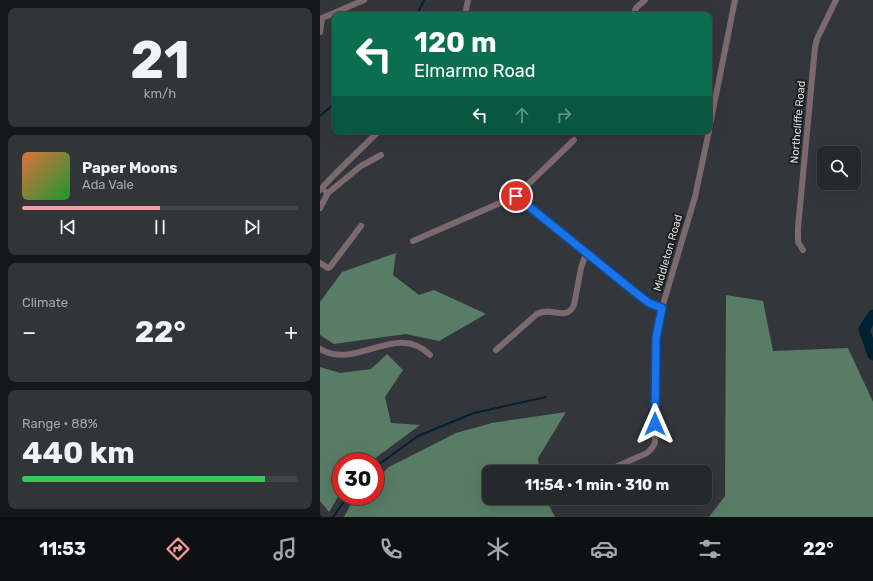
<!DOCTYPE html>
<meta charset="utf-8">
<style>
:root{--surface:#26292c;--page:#323538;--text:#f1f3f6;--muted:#a4a6a9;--line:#424548;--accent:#f59b9c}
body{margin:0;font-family:Rubik,sans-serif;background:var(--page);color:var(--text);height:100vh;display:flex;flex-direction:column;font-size:15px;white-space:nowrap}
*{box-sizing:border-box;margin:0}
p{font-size:13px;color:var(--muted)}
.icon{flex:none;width:22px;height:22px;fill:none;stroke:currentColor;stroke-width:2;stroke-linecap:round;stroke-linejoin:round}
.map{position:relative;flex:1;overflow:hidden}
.panel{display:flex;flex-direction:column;gap:8px;padding:8px;background:#151718;width:320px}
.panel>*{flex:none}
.hud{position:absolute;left:12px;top:12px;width:380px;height:122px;border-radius:8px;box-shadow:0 4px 16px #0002,0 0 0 1px var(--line);background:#0b6e4f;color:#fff;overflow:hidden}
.tools{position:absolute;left:497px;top:146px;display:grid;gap:8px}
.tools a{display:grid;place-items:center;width:44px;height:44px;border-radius:8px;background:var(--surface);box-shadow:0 4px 16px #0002,0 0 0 1px var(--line);font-size:20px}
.speed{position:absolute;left:12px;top:453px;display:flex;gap:8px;font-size:20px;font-weight:700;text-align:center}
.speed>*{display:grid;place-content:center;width:52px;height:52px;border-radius:50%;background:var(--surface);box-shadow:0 4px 16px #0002,0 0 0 1px var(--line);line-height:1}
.speed .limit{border:6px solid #d22;background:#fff;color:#111}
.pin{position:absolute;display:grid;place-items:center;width:34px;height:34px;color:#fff;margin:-17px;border:2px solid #fff;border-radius:50%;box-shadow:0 1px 4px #0007}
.me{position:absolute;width:44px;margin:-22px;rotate:0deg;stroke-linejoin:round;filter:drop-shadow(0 0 3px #0008)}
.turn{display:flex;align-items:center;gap:14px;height:84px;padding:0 16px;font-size:18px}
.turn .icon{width:52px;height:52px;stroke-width:2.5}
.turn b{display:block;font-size:28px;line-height:34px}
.lanes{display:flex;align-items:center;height:38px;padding:0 16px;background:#0003;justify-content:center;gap:20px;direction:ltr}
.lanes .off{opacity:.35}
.big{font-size:30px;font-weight:700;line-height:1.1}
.panel .card{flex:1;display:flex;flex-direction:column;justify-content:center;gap:6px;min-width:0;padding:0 14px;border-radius:8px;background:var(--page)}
.panel .dial{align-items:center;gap:0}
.dial b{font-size:52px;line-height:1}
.song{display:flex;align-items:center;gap:12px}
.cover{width:48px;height:48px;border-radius:6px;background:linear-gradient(135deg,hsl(20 70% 55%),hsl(130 70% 35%))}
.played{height:4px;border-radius:2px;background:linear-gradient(90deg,var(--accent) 50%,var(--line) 50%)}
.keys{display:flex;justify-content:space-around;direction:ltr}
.heat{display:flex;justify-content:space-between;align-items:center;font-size:22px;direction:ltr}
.charge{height:6px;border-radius:3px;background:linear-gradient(90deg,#34c759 88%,var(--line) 0)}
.trip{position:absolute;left:162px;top:465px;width:230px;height:40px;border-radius:8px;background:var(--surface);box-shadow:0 4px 16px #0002,0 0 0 1px var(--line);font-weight:700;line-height:40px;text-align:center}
.tabs{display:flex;height:64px;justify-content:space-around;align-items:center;background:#0f1012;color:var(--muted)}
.tabs .icon{width:28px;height:28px}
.tabs .on{color:var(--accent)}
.tabs b{font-size:18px;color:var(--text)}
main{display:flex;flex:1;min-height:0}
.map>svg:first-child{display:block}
.forest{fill:#587c65}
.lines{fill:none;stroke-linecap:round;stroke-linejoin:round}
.stream{stroke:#002134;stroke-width:2}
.river{stroke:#002134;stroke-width:11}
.minor{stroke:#7b696d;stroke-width:6}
.route-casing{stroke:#114b97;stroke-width:10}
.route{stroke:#1a73e8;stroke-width:7}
.labels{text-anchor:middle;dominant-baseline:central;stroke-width:4;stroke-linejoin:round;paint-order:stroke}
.street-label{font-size:11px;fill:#d9dcde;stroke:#1c1e20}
</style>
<main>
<section class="panel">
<div class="card dial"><b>21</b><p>km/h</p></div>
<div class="card">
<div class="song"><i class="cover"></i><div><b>Paper Moons</b><p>Ada Vale</p></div></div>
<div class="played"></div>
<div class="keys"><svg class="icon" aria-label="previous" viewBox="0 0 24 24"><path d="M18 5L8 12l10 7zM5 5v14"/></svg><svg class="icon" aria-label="pause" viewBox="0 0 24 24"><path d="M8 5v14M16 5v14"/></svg><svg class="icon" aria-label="next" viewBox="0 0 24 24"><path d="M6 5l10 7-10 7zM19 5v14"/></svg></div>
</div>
<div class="card"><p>Climate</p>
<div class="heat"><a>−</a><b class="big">22°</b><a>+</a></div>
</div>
<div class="card"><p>Range · 88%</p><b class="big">440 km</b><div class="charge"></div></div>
</section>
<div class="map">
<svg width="553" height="517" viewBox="0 0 553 517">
<rect width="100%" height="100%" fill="#33373b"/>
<path class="forest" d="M 76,253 L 73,275 L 99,295 L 114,290 L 166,314 L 119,341 L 86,334 L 14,344 L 0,335 L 0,302 L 22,272 Z
M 406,295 L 443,301 L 453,351 L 528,348 L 553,402 L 553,517 L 389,517 L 405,496 Z
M 67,354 L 83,370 L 65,397 L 71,423 L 100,425 L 50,462 L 21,462 L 21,492 L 9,512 L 0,501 L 0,367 L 20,373 L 51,369 Z
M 246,412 L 218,458 L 220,472 L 169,472 L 169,498 L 225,498 L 235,517 L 24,517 L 31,504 L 39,496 L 55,496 L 55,480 L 69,467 L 136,433 L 172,423 Z"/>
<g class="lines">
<path class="stream" d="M 97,15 L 104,0
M 0,116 L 15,103
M 55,467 L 98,436 L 154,413 L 226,397
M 0,516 L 1,517
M 13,517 L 28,496"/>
<path class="river" d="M 553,315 L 544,329 L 553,355"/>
<path class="minor" d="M 145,15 L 148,0
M 313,15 L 316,8 L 325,0
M 0,19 L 44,0
M 0,32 L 2,18
M 389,130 L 415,0
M 0,190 L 15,174 L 59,131
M 8,193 L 41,166 L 61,155
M 196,196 L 254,140
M 0,208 L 8,193 L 6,192
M 93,241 L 196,196 L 316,293 L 329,303 L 342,308
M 483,250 L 478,242 L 478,228 L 495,47 L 497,39 L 516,0
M 0,263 L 8,268 L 10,267 L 41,226
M 0,349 C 37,371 76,321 110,355
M 176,350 L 217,314 C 232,306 246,322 254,305 L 261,268 L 266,253
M 284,472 L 327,453 L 332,448 L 335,443 L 336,335 L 342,308 L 375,197 L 389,131"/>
</g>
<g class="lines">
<defs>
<path id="route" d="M 196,196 L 316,293 L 329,303 L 342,308 L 336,338 L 335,424"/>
</defs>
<use href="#route" class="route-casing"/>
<use href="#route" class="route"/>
</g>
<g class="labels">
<g class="street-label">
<text transform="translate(478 122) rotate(-85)">Northcliffe Road</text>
<text transform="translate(348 253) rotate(-74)">Middleton Road</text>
</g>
</g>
</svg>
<div class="tools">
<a><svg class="icon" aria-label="search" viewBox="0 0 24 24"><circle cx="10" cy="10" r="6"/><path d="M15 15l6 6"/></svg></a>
</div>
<div class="speed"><div class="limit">30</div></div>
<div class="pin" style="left:196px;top:196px;background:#d93025"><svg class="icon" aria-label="arrive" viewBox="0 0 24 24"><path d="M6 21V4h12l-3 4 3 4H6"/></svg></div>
<svg class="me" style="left:335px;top:424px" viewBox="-20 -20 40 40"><path d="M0-17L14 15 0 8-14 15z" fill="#1a73e8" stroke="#fff" stroke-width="4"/></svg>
<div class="trip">11:54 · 1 min · 310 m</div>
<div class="hud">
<div class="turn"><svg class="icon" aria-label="left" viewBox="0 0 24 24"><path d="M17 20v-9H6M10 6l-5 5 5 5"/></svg><div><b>120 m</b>Elmarmo Road</div></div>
<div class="lanes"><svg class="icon" aria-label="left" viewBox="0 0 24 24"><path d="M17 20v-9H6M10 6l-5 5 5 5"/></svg><svg class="icon off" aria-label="ahead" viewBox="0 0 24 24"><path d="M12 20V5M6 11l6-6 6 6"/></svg><svg class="icon off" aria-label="right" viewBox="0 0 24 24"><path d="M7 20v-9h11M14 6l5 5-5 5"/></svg></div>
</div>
</div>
</main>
<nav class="tabs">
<b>11:53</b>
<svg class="icon on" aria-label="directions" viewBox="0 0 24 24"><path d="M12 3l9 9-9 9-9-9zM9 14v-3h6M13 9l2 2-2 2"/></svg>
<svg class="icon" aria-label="music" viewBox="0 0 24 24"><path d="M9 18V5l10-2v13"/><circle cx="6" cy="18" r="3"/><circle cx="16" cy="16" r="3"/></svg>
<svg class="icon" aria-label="phone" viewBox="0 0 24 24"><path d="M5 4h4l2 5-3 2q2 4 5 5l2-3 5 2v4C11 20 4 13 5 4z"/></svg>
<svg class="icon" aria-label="climate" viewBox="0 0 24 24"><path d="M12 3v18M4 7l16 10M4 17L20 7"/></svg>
<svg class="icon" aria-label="car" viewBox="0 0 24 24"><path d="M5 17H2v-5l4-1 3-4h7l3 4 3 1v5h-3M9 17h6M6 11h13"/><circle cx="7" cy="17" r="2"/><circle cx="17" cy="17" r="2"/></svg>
<svg class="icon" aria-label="filters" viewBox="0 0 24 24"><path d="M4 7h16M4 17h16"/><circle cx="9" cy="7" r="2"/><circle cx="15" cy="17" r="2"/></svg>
<b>22°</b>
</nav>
